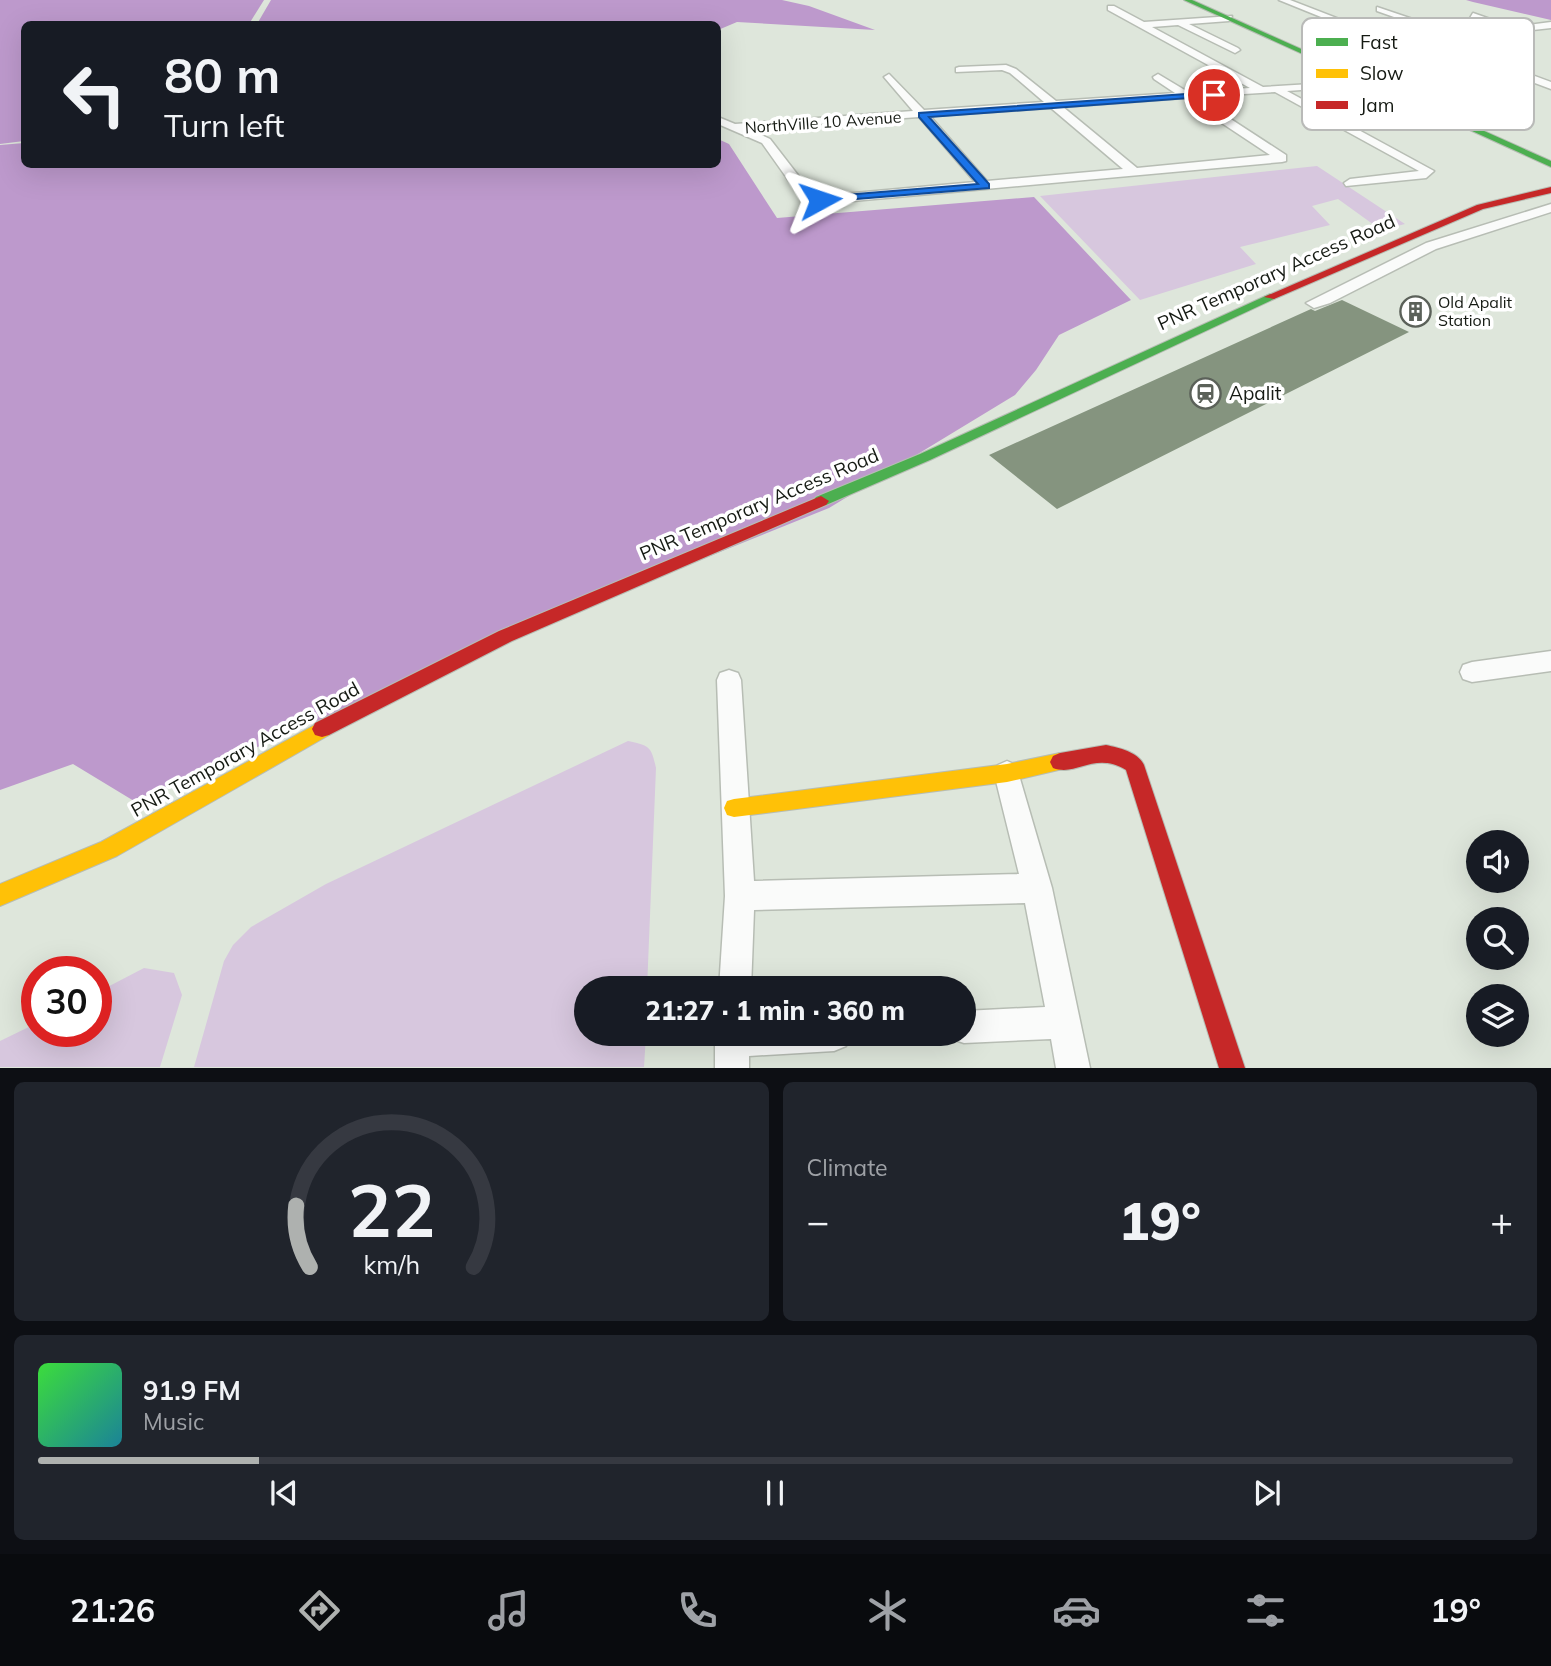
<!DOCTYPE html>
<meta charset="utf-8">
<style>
:root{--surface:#171b24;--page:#20242c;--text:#f1f3f6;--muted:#9ea1a6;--line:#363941;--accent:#aeb1af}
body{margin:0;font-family:Mulish,sans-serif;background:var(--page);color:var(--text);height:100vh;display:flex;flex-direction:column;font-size:26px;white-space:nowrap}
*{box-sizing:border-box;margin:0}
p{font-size:23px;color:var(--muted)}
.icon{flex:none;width:38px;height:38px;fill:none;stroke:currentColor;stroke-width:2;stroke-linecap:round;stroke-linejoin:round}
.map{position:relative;height:1068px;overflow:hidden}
.sheet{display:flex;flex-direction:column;gap:14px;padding:14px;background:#0d0f14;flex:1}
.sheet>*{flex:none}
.banner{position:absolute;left:21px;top:21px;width:700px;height:147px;border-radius:10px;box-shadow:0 7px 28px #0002;background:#171b24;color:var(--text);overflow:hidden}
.controls{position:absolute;left:1466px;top:830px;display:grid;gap:14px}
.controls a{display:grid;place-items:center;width:63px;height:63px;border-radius:50%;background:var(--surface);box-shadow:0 7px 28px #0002;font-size:35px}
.speed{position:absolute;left:21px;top:956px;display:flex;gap:14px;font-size:35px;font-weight:700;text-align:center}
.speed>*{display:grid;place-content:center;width:91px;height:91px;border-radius:50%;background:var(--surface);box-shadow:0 7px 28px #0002;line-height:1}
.speed .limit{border:10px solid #d22;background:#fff;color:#111}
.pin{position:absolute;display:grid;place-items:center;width:60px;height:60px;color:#fff;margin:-30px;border:4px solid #fff;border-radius:50%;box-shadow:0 2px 7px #0007}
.me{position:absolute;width:77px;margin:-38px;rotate:85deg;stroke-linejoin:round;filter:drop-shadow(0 0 5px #0008)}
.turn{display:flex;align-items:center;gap:24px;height:147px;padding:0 28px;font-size:32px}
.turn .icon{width:91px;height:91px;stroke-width:2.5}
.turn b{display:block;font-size:49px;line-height:60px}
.big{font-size:52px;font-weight:800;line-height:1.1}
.sheet .card{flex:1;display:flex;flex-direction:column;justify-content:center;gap:10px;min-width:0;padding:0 24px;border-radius:10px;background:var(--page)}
.sheet .dial{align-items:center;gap:0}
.dial svg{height:182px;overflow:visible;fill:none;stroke:var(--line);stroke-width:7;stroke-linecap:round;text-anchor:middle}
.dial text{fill:var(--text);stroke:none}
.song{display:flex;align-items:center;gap:21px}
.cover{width:84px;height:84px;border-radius:10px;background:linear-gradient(135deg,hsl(120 70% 55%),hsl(190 70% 35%))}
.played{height:7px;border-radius:4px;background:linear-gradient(90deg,var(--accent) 15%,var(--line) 15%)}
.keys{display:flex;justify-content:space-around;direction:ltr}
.heat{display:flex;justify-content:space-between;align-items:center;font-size:38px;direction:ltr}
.sheet .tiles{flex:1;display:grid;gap:14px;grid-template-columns:1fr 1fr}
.card:last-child{grid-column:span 2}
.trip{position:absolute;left:574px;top:976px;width:402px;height:70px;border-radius:35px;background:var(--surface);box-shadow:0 7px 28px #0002;font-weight:800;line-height:70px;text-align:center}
.menu{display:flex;height:112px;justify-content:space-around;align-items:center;background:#090b0e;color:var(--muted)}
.menu .icon{width:49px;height:49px}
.menu .on{color:var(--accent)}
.menu b{font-size:32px;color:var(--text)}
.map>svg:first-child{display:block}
.green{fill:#d7c7de}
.water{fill:#bd99cc}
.building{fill:#85947f}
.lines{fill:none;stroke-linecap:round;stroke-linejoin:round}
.street-casing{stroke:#b7bdb4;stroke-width:3}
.fast-casing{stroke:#b7bdb4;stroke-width:2}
.slow-casing{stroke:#b7bdb4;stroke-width:2}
.jam-casing{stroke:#b7bdb4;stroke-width:2}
.street{fill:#fafbfa;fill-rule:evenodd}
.fast{fill:#4caf50;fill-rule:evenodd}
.slow{fill:#ffc107;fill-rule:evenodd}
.jam{fill:#c62828;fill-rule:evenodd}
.route{fill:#1a73e8;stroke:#114b97;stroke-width:2}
.labels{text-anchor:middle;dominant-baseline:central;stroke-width:7;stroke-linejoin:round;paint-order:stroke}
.far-street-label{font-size:16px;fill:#151a13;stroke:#fff}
.far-poi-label{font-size:16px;fill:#151a13;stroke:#fff;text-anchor:start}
.street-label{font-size:19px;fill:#151a13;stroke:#fff}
.poi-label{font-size:19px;fill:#151a13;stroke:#fff;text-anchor:start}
.key{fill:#fff;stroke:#b9bab8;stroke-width:2}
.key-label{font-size:19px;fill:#151a13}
</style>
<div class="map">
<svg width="1551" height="1068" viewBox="0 0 1551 1068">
<rect width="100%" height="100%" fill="#dee6db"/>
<path class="green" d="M 1317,166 L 1405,224 L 1381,230 L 1338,199 L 1312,206 L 1330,225 L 1240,247 L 1256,264 L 1140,300 L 1040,196 Z
M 628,741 C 650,746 651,746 656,768 L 647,989 L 586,989 L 586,1034 L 646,1034 L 644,1067 L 194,1067 L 224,961 L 233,945 L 251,927 L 326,884 Z
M 144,968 L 174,973 L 182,995 L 160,1067 L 0,1067 L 0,1041 L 37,1023 L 37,1031 L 96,1031 L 96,993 Z"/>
<path class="water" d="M 0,0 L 264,0 L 249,24 L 24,24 L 24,141 L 0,144 Z
M 271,0 L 782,0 L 809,6 L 875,30 L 737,22 L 718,30 L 718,24 L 257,24 Z
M 1466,0 L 1551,0 L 1551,20 L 1473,2 Z
M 718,139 L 729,144 L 777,218 L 1034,197 L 1131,300 L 1059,335 L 1036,370 L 1015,395 L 829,508 L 506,638 L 134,801 L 73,764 L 0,790 L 0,145 L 24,143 L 24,164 L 718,164 Z"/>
<path class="building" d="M 1342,300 L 1409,332 L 1057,509 L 989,455 L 1311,309 L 1315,311 Z"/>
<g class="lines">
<defs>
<path id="street" d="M 1279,0 L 1290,0 L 1396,41 L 1445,35 L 1377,11 L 1377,7 L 1457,34 L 1503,28 L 1470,18 L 1473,13 L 1513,27 L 1551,22 L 1551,28 L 1481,36 L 1523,50 L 1525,52 L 1520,55 L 1471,37 L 1440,41 L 1551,82 L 1551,89 L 1428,43 L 1307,56 L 1307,52 L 1310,51 L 1383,42 Z
M 1108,6 L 1114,6 L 1144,22 L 1232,16 L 1229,21 L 1189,24 L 1238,48 L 1240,50 L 1235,53 L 1178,25 L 1152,27 L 1263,87 L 1376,80 L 1377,82 L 1372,85 L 1287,91 L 1434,171 L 1426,178 L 1346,186 L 1344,183 L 1350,179 L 1419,171 L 1275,92 L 1197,97 L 1286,155 L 1286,161 L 1282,162 L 820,204 L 801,198 L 762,143 L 718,124 L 718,117 L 735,124 L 913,111 L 884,77 L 889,74 L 924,110 L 1044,102 L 1010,73 L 1002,70 L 956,72 L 956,68 L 959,67 L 1006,65 L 1016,69 L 1056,101 L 1175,93 L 1154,79 L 1153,77 L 1158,74 L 1188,92 L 1250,88 L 1108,10 ZM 1184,98 L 1270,155 L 1137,168 L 1063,107 ZM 1051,108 L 1123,169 L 987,181 L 930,116 ZM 919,117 L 975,182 L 821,196 L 811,192 L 770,139 L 749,129 Z
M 1551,204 L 1551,212 L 1436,249 L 1330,303 L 1314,308 L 1306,303 L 1426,243 Z
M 1551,651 L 1551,671 L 1472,682 L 1463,679 L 1460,672 L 1463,665 L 1472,662 Z
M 729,670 L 738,673 L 741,680 L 754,881 L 1019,874 L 994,773 L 998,765 L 1007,761 L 1016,765 L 1052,888 L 1090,1068 L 1056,1068 L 1051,1039 L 964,1043 L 952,1039 L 951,1034 L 964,1034 L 964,1011 L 1045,1007 L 1025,903 L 754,910 L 751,989 L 719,989 L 725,896 L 717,680 L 720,673 Z
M 715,1034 L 850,1034 L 846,1046 L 834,1051 L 749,1056 L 749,1068 L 715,1068 Z"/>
<path id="fast" d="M 1184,0 L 1192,0 L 1551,161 L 1551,167 Z
M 1270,294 L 1276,297 L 1274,299 L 930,460 L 826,505 L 816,505 L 813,501 L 816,497 L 920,454 Z"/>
<path id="slow" d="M 322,721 L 329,723 L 332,729 L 329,735 L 117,856 L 0,906 L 0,884 L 101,842 Z
M 1060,753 L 1067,756 L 1070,762 L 1067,768 L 1007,782 L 734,817 L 727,815 L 724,808 L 727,801 L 734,799 L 1007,764 Z"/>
<path id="jam" d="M 1551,187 L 1551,193 L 1483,209 L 1274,299 L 1264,297 L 1477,205 Z
M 821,496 L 829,501 L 826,505 L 512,641 L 329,735 L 322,737 L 315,735 L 312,729 L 315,723 L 499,631 Z
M 1106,745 C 1120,748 1138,752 1144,765 L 1245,1068 L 1219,1068 L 1126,770 C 1094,751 1077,777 1053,768 L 1050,762 L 1053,756 L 1060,753 Z"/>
</defs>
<use href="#street" class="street-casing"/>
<use href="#fast" class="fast-casing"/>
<use href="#slow" class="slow-casing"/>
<use href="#jam" class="jam-casing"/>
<use href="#street" class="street"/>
<use href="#fast" class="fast"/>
<use href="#slow" class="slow"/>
<use href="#jam" class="jam"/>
</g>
<path class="route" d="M 1214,92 L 1217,96 L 929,117 L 989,184 L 989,188 L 820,202 L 815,200 L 820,197 L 978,184 L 919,117 L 919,113 Z"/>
<defs>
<symbol id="building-ring" viewBox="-11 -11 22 22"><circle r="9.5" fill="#fff" stroke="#5b6159" stroke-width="1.5"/><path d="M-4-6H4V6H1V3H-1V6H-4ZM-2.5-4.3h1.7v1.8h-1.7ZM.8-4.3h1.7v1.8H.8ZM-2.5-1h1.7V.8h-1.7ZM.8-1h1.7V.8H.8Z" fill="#5b6159"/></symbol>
<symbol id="station-ring" viewBox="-11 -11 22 22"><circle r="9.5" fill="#fff" stroke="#5b6159" stroke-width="1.5"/><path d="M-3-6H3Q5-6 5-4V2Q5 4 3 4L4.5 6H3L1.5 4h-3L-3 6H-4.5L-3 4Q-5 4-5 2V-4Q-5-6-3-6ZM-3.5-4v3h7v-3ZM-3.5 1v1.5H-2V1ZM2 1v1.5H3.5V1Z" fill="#5b6159"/></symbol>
</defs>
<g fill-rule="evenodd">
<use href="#building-ring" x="1398" y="294" width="35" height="35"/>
<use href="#station-ring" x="1188" y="376" width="35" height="35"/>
</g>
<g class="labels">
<g class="far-street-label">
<text transform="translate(823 122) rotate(-4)">NorthVille 10 Avenue</text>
</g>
<g class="far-poi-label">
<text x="1438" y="302">Old Apalit<tspan x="1438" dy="18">Station</tspan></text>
</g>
<g class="street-label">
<text transform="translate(1276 272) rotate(-24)">PNR Temporary Access Road</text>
<text transform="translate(759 504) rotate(-23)">PNR Temporary Access Road</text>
<text transform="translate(245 749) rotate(-29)">PNR Temporary Access Road</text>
</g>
<g class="poi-label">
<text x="1229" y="393">Apalit</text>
</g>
</g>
<rect x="1302" y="18" width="232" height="112" rx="10" class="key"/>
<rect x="1316" y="38" width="32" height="8" fill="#4caf50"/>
<rect x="1316" y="69" width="32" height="9" fill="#ffc107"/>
<rect x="1316" y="101" width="32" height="8" fill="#c62828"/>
<g class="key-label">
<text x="1360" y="49">Fast</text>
<text x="1360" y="80">Slow</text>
<text x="1360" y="112">Jam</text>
</g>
</svg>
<div class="controls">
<a><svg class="icon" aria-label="sound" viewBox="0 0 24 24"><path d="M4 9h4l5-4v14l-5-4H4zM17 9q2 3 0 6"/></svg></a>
<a><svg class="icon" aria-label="search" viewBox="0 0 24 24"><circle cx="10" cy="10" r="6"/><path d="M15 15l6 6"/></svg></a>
<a><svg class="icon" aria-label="layers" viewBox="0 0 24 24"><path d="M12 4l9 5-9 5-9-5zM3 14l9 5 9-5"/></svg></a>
</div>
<div class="speed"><div class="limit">30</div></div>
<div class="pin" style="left:1214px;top:95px;background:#d93025"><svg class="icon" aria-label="arrive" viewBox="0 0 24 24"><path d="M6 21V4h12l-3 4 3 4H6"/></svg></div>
<svg class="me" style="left:820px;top:200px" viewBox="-20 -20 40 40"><path d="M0-17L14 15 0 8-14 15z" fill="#1a73e8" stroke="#fff" stroke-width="4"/></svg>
<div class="trip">21:27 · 1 min · 360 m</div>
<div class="banner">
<div class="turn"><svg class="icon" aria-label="left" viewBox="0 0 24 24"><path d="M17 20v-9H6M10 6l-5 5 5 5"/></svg><div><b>80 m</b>Turn left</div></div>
</div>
</div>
<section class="sheet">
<div class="tiles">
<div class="card dial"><svg viewBox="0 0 100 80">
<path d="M14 69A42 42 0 1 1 86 69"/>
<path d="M14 69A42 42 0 0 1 8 42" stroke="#aeb1af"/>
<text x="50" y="56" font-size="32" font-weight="700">22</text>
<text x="50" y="72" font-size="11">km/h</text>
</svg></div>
<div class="card"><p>Climate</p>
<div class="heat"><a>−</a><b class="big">19°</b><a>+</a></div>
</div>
<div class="card">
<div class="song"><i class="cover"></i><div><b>91.9 FM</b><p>Music</p></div></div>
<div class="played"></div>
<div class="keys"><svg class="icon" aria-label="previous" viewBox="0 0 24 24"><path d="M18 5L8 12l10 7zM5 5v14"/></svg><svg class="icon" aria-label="pause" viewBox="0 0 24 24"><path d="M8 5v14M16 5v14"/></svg><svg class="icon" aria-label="next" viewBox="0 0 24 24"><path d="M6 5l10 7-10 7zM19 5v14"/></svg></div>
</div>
</div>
</section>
<nav class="menu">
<b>21:26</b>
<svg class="icon on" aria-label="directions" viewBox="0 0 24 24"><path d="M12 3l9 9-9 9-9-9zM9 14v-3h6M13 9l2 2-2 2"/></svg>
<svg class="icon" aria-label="music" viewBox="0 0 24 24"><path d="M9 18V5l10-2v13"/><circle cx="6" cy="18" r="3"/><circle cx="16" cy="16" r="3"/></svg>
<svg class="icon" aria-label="phone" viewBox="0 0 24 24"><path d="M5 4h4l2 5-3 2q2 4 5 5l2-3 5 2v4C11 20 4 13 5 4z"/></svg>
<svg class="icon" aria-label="climate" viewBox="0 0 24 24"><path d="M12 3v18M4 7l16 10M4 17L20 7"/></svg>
<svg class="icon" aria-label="car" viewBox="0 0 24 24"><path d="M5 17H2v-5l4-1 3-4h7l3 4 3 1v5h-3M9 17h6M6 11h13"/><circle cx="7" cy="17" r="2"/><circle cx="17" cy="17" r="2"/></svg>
<svg class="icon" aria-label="filters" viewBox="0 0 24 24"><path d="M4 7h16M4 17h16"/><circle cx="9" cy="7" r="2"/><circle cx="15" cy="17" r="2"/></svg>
<b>19°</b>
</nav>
